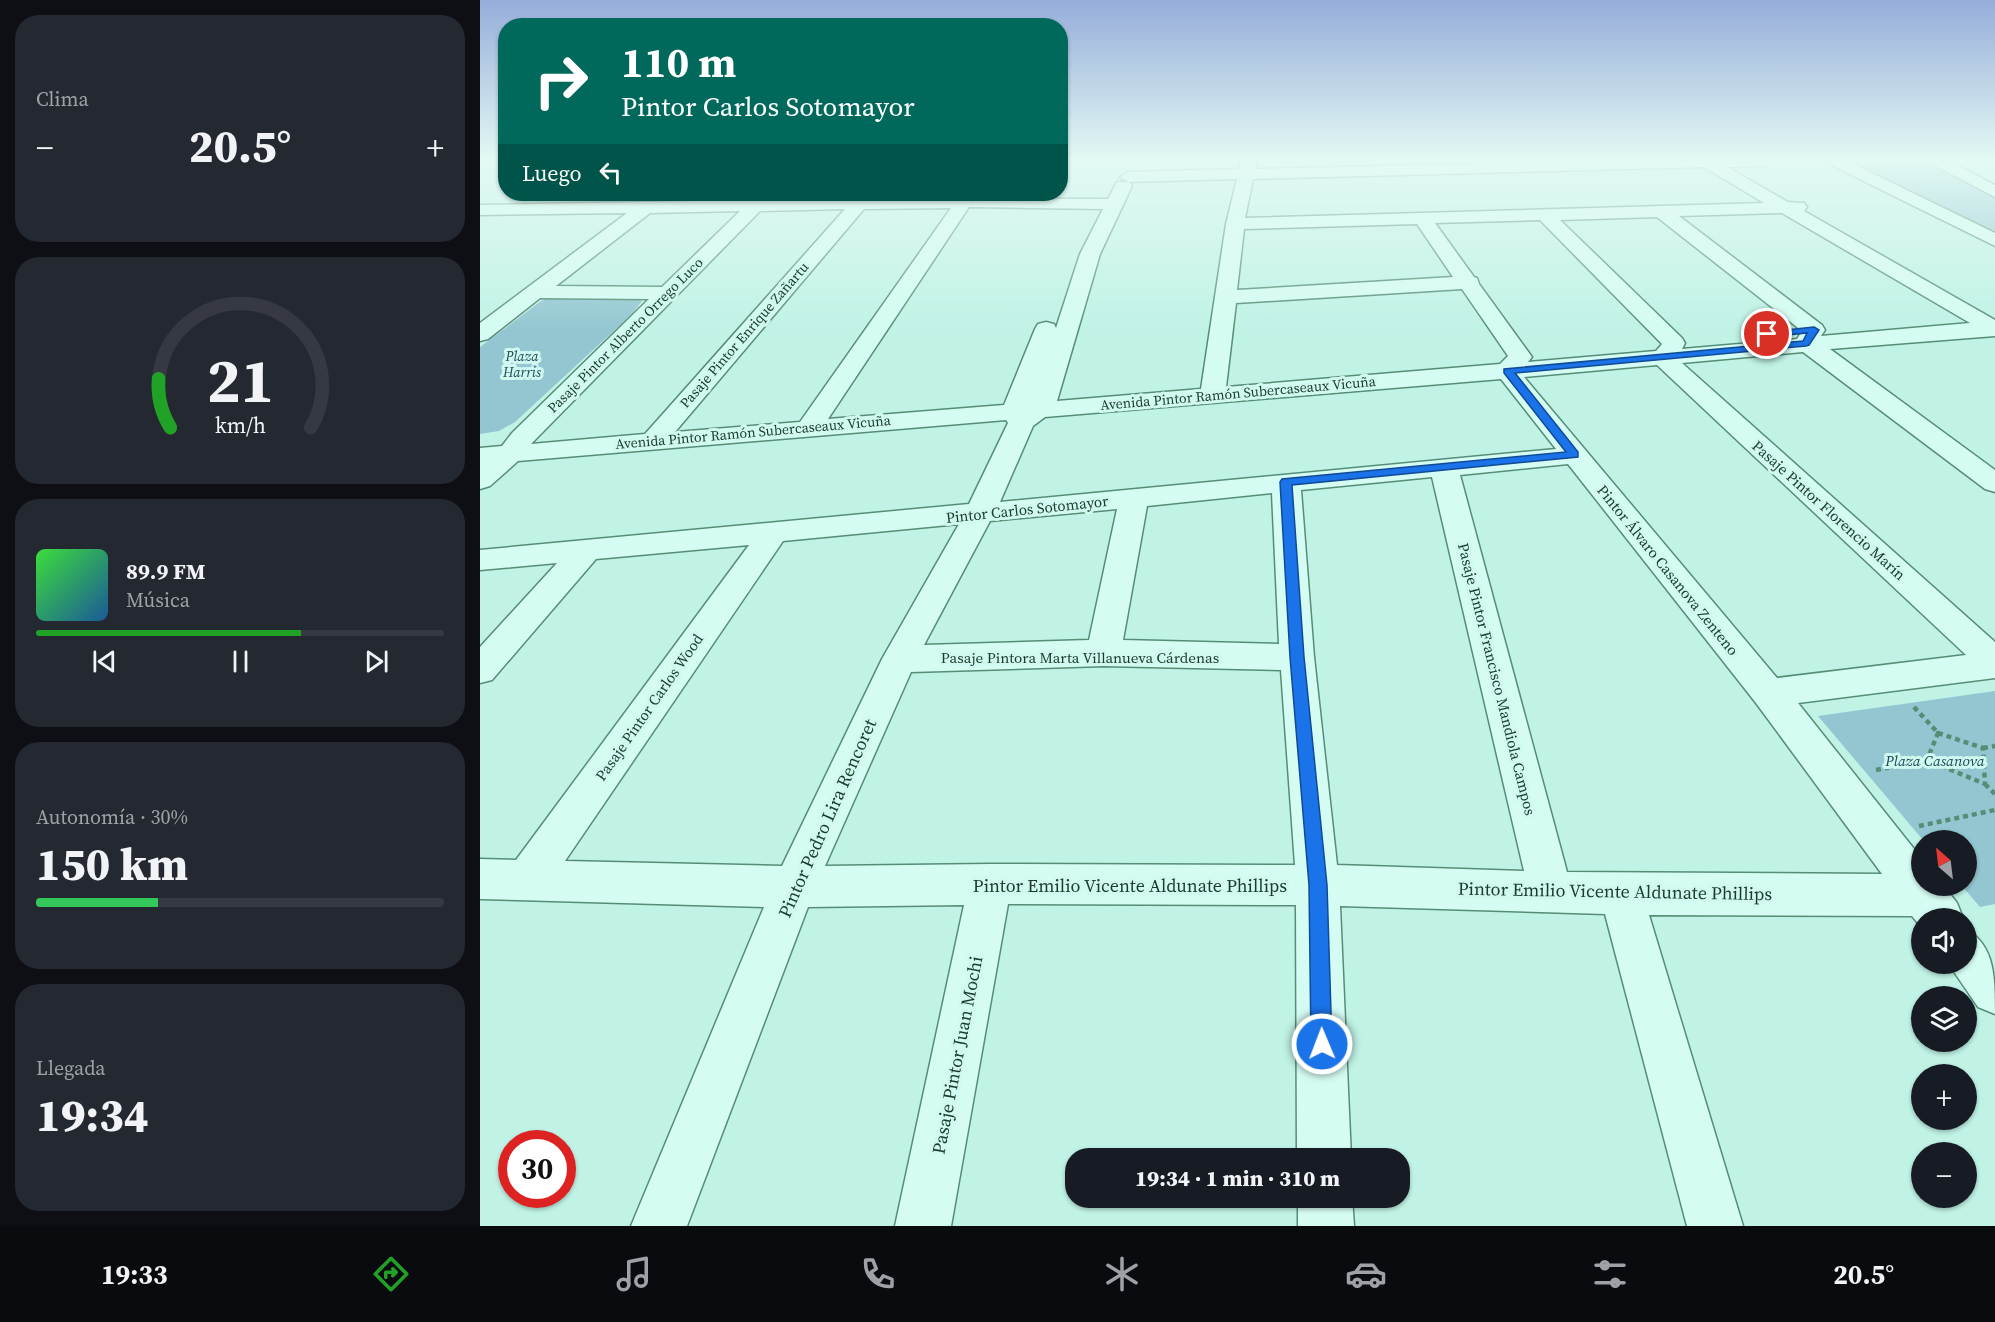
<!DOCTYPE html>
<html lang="es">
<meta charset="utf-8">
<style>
:root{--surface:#171b24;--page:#242831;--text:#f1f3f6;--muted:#9ea1a6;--line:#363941;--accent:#20a226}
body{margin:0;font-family:"Source Serif 4",serif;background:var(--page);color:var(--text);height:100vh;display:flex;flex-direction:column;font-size:22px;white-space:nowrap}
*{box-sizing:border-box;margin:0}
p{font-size:20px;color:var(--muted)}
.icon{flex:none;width:33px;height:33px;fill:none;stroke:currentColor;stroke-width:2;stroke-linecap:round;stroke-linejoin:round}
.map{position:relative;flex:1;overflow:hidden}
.panel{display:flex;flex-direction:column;gap:15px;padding:15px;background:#0d0f14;width:480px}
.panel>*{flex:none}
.hud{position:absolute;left:18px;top:18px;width:570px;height:183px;border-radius:24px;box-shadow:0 2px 4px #0004;background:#00695c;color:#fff;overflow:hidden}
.needle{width:39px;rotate:332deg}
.tools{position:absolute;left:1431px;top:830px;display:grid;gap:12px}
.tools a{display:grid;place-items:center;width:66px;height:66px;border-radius:50%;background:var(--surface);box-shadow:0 2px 4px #0004;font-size:30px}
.speed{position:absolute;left:18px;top:1130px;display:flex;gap:12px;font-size:30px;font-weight:700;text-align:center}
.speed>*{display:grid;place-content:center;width:78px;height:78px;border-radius:50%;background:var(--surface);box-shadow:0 2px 4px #0004;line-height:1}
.speed .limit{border:9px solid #d22;background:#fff;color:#111}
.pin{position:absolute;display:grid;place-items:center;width:51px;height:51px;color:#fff;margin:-26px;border:3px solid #fff;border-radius:50%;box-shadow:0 2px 6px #0007}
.me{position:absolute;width:66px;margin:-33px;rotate:359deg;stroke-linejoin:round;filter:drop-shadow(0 0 4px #0008)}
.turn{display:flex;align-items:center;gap:21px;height:126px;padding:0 24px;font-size:27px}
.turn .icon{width:78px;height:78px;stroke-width:2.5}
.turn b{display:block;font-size:42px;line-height:51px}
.then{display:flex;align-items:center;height:57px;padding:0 24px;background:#0003;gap:12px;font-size:22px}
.big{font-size:45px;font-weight:800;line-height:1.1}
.panel .tile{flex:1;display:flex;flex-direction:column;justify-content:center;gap:9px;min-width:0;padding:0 21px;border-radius:24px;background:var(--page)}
.panel .dial{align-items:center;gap:0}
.dial svg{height:156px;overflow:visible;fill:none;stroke:var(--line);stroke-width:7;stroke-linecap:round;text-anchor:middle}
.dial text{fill:var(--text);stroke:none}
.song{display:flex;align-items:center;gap:18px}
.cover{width:72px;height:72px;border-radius:9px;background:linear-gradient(135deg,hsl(120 70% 55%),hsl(210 70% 35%))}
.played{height:6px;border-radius:3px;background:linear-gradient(90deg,var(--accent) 65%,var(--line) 65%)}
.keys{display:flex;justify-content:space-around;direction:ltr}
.heat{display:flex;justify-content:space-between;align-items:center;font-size:33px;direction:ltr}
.charge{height:9px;border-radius:4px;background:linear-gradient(90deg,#34c759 30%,var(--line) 0)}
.trip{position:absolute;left:585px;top:1148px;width:345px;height:60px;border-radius:24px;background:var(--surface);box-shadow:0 2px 4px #0004;font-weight:800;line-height:60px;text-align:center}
.dock{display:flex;height:96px;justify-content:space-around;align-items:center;background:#090b0e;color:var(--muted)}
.dock .icon{width:42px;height:42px}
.dock .selected{color:var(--accent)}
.dock b{font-size:27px;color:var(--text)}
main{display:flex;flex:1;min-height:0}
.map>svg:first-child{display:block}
.green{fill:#93c6d1}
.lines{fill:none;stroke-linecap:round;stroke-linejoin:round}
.minor-casing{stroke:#568d76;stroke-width:3}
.path{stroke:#568d76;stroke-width:4.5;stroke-dasharray:5 4;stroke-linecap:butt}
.minor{fill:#d4fcf2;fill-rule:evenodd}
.route{fill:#1a73e8;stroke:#114b97;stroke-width:1.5}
.labels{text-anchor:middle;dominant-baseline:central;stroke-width:6;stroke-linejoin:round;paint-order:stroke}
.far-street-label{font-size:14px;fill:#1c3b2d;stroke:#d0f9ef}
.far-park-label{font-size:14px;font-style:italic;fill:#20485a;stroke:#d0f9ef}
.street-label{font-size:15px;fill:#1c3b2d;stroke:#d0f9ef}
.park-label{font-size:15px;font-style:italic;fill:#20485a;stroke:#d0f9ef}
.near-street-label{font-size:18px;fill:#1c3b2d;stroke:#d0f9ef}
</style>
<main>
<section class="panel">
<div class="tile"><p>Clima</p>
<div class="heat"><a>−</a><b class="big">20.5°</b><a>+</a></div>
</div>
<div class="tile dial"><svg viewBox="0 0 100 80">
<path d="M14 69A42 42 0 1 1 86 69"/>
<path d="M14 69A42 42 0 0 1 8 44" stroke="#20a226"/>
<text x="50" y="56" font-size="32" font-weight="700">21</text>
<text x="50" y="72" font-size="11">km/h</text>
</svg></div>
<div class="tile">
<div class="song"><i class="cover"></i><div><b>89.9 FM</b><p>Música</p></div></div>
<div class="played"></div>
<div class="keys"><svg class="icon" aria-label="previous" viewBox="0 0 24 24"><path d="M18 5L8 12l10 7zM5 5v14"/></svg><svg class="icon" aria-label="pause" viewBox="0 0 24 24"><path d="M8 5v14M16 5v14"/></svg><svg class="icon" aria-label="next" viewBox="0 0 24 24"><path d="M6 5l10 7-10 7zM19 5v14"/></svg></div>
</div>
<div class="tile"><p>Autonomía · 30%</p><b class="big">150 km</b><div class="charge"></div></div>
<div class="tile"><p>Llegada</p><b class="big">19:34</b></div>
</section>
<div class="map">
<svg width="1515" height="1226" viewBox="0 0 1515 1226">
<rect width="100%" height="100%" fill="#c0f2e6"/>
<path class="green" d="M 1455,161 L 1515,195 L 1515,233 L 1368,162 Z
M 75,297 L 156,298 L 162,301 L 152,314 L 35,422 L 19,431 L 0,434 L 0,347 L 61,301 Z
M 1515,691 L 1515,904 L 1500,907 L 1481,885 L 1486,885 L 1486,840 L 1443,840 L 1338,716 Z"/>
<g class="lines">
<defs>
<path id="minor" d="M 761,161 L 777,161 L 775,169 L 1106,161 L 1293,161 L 1291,164 L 1285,166 L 1247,167 L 1308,202 L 1324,203 L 1327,207 L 1324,211 L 1515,320 L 1515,336 L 1350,349 L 1515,470 L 1515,492 L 1505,489 L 1323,352 L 1202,363 L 1515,642 L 1515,678 L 1318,703 L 1442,859 L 1442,885 L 1463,885 L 1477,903 L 1483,918 L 1442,918 L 1442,928 L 1432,916 L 1169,915 L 1263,1226 L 1207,1226 L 1125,914 L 860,906 L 871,1158 L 817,1158 L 816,905 L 528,904 L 471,1226 L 415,1226 L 484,905 L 328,907 L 207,1226 L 151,1226 L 284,907 L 0,899 L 0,859 L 36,860 L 269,545 L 116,559 L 12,680 L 0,683 L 0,647 L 77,563 L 0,570 L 0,550 L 489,504 L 528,423 L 526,420 L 38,461 L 10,486 L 0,489 L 0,448 L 22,446 L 32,433 L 169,299 L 60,298 L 8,339 L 0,341 L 0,323 L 147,213 L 0,215 L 0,205 L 380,198 L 628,199 L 637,182 L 649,182 L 652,186 L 620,254 L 577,401 L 721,389 L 746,224 L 757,179 L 648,182 L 640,177 L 648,172 L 759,169 ZM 1224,167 L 1284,203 L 765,218 L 773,179 ZM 489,207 L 623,209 L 600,254 L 576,328 L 574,324 L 566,322 L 558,324 L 555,329 L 524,405 L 348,419 ZM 471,208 L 320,422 L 195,432 L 384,209 ZM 365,209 L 165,434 L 51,444 L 280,211 ZM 260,211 L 182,287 L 76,286 L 170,213 ZM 1302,213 L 1490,323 L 1341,336 L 1345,330 L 1342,325 L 1199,216 ZM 1177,217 L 1322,331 L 1317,339 L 1202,349 L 1205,343 L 1202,338 L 1080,220 ZM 1060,220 L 1182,344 L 1176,351 L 1048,362 L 1052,357 L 999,284 L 997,278 L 994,277 L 955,223 ZM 937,224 L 973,277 L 757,290 L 764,229 ZM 982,289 L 1028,356 L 1020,364 L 746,387 L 756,303 ZM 1177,365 L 1486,655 L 1297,678 L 1044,377 ZM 1021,379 L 1076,449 L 520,502 L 553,426 L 565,417 ZM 1088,464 L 1276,703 L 1402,874 L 1087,872 L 980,475 ZM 952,477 L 1044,871 L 857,865 L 834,657 L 821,490 ZM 792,493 L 799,644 L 643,640 L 667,506 ZM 637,509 L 609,640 L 444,645 L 510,521 ZM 479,524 L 402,659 L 302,866 L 85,861 L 303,541 ZM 624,666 L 801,670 L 815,865 L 510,864 L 345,866 L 431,672 Z
M 1347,161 L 1367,161 L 1515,233 L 1515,246 L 1349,164 Z
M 1450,161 L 1469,161 L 1515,185 L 1515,197 L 1452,164 Z
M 1486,929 C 1515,946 1515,977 1515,1014 L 1498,1007 L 1468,963 L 1486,963 Z
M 818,1197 L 872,1197 L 874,1226 L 818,1226 Z"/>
</defs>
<use href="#minor" class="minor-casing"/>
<path class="path" d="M 1434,707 L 1458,733
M 1458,733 L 1503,748 L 1505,784 L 1447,760 Z
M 1503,748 L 1515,746
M 1396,770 L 1447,760
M 1505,784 L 1515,794
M 1439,826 L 1515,810"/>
<use href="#minor" class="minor"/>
</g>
<linearGradient id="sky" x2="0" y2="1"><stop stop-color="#96adda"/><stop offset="0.48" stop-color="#e3f9f4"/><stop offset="1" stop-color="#e3f9f4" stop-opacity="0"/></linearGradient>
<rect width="1515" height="332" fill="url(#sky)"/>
<path class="route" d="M 1334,327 L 1339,330 L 1329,345 L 1326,346 L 1035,373 L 1098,452 L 1098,457 L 812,485 L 824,657 L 847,885 L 852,1044 L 849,1051 L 842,1054 L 834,1051 L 831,1044 L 829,885 L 810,657 L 800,482 L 802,479 L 1086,452 L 1024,373 L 1024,369 L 1323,341 L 1327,333 L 1287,337 L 1283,334 L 1287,332 Z"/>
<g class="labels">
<g class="far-street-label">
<text transform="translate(145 335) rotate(-45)">Pasaje Pintor Alberto Orrego Luco</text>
<text transform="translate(264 335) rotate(-49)">Pasaje Pintor Enrique Zañartu</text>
<text transform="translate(758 393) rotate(-5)">Avenida Pintor Ramón Subercaseaux Vicuña</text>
<text transform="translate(273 432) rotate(-5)">Avenida Pintor Ramón Subercaseaux Vicuña</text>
</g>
<g class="far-park-label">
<text x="42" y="356">Plaza<tspan x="42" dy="16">Harris</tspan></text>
</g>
<g class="street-label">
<text transform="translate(547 509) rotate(-6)">Pintor Carlos Sotomayor</text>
<text transform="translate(1349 510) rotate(42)">Pasaje Pintor Florencio Marín</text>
<text transform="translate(1188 570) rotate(51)">Pintor Álvaro Casanova Zenteno</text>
<text x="600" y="657">Pasaje Pintora Marta Villanueva Cárdenas</text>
<text transform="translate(1017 679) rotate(76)">Pasaje Pintor Francisco Mandiola Campos</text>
<text transform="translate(169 707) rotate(-55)">Pasaje Pintor Carlos Wood</text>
</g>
<g class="park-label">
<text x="1455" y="760">Plaza Casanova</text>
</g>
<g class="near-street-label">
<text transform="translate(347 818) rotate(-66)">Pintor Pedro Lira Rencoret</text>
<text x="650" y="885">Pintor Emilio Vicente Aldunate Phillips</text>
<text transform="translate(1135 891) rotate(1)">Pintor Emilio Vicente Aldunate Phillips</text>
<text transform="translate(477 1055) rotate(-79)">Pasaje Pintor Juan Mochi</text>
</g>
</g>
</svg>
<div class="tools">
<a><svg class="needle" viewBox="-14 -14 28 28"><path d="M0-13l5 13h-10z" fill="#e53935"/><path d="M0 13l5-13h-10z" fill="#9ea1a6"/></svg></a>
<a><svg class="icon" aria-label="sound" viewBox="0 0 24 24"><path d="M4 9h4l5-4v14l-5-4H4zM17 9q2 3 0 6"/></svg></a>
<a><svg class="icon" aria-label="layers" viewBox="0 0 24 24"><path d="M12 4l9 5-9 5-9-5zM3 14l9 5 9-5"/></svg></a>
<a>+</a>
<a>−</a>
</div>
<div class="speed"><div class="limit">30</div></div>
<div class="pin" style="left:1287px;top:334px;background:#d93025"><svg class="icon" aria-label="arrive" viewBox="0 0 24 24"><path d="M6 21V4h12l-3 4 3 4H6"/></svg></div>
<svg class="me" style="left:842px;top:1044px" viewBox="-20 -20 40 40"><circle r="17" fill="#1a73e8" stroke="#fff" stroke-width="3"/><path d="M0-11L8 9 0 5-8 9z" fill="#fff"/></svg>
<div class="trip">19:34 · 1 min · 310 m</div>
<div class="hud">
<div class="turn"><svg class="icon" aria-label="right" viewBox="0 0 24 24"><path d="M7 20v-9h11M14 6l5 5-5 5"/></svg><div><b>110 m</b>Pintor Carlos Sotomayor</div></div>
<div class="then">Luego<svg class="icon" aria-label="left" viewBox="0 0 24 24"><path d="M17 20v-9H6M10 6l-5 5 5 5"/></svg></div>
</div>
</div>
</main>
<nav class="dock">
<b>19:33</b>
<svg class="icon selected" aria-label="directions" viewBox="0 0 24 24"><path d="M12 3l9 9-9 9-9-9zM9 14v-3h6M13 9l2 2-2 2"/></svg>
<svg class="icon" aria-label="music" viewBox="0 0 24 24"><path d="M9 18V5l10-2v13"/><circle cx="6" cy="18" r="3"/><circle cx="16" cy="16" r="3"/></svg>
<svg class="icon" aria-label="phone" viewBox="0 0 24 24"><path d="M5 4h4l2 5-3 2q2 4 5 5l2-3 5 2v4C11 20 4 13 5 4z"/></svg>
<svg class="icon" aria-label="climate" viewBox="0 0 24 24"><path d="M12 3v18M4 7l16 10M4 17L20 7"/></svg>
<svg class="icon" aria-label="car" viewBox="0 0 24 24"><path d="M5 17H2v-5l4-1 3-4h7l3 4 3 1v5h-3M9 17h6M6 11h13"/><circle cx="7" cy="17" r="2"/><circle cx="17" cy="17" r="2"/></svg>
<svg class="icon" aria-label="filters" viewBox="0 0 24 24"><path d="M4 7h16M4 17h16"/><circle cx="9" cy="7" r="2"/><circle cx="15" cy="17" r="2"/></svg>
<b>20.5°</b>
</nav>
